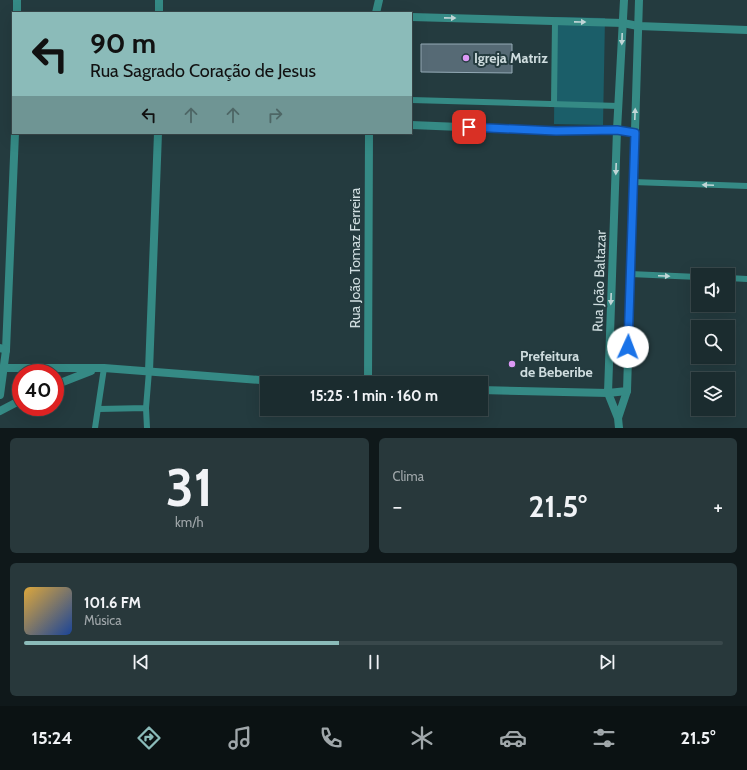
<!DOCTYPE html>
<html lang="pt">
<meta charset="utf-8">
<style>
:root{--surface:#1b2c2f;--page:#28383b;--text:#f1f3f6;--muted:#a0a7aa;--line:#39484b;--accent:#8bbbb9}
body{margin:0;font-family:Cabin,sans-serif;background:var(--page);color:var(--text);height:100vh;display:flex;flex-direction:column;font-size:15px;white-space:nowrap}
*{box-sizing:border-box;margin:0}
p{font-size:13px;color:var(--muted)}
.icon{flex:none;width:22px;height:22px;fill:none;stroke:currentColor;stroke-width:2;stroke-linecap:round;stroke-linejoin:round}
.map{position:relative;height:428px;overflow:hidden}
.panel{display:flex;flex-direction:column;gap:10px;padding:10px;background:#0f181a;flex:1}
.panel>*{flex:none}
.guide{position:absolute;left:12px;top:12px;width:400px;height:122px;border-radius:0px;box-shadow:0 4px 16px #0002,0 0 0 1px var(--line);background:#8bbbb9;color:#111;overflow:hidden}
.buttons{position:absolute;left:691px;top:268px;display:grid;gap:8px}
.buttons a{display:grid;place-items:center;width:44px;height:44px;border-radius:0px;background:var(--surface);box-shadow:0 4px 16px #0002,0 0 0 1px var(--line);font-size:20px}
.speed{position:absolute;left:12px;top:364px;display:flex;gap:8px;font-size:20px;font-weight:700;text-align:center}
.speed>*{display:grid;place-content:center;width:52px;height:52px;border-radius:50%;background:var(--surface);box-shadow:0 4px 16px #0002,0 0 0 1px var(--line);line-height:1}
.speed .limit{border:6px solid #d22;background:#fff;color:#111}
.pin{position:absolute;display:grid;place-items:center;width:34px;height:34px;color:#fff;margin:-17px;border-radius:8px;box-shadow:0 2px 6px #0006}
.me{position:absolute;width:44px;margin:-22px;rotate:2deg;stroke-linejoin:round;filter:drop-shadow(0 0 3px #0008)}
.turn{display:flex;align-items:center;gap:14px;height:84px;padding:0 12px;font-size:18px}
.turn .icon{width:52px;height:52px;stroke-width:2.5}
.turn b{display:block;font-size:28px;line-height:34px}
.lanes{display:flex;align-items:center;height:38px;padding:0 12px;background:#0003;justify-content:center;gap:20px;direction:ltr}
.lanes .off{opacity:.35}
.big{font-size:30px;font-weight:800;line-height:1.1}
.panel .card{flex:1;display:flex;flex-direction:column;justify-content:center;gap:6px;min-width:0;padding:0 14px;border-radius:6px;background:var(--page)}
.panel .dial{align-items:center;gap:0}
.dial b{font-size:52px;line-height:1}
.song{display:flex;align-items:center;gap:12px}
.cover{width:48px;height:48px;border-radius:6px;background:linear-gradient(135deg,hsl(40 70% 55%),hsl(220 70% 35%))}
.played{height:4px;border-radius:2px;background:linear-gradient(90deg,var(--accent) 45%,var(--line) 45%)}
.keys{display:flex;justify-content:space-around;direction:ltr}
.heat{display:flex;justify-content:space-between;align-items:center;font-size:22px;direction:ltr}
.panel .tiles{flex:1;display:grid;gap:10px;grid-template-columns:1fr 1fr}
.card:last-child{grid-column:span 2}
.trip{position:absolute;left:260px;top:376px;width:228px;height:40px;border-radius:0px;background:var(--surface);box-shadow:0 4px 16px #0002,0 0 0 1px var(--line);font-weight:800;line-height:40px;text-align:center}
.tab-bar{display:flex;height:64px;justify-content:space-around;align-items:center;background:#0b1213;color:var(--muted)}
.tab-bar .icon{width:28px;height:28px}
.tab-bar .selected{color:var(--accent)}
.tab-bar b{font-size:18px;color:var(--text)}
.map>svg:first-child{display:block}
.green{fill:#1b5e69}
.building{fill:#566a75;stroke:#94aab6}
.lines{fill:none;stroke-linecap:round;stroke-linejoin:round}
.service{stroke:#358a85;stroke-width:6}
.minor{stroke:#358a85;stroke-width:8}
.tertiary{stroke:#358a85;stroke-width:8}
.oneway{fill:#c0d5d6}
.route-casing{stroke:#114b97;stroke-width:10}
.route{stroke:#1a73e8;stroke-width:7}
.poi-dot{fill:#dc99f5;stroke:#243b3f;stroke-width:1.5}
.labels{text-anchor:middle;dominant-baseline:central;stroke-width:4;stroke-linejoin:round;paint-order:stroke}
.poi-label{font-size:14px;font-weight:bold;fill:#cfdddf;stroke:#243b3f;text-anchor:start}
.street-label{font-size:14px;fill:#cfdddf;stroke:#243b3f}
</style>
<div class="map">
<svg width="747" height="428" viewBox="0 0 747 428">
<rect width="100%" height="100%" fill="#243b3f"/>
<path class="green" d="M 555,17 L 605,18 L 603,125 L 554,124 Z"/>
<path class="building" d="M 421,44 L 512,44 L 512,73 L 421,72 Z"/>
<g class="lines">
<path class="service" d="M 411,100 L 619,106
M 554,104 L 555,22
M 633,182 L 747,186
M 630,274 L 698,277
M 728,278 L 747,279
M 99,409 L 146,408
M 95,428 L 104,368
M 147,428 L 146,408 L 149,371"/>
<path class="minor" d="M 17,13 L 17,0
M 159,13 L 159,0
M 376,13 L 379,0
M 411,17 L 623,23 L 638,26 L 747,30
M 411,125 L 556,131 L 617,130 L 635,133
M 6,350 L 15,133
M 149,371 L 158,133
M 368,383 L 369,133
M 608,393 L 618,418 L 619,428
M 618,418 L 627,391"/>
<path class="tertiary" d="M 0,348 L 6,350 L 0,395
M 4,368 L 104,368 L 299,383
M 55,385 L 91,371
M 481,390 L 608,393 L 627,391 L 639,0
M 608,393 L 617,130 L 624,0
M 0,411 L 21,400"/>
</g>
<defs><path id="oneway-solid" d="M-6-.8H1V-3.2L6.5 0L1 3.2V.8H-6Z"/></defs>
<g class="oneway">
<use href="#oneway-solid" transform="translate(450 18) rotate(1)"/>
<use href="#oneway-solid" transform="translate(580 22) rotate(1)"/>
<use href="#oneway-solid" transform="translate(622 39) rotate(92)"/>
<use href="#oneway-solid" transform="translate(635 114) rotate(-88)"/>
<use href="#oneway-solid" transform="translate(616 169) rotate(92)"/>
<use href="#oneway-solid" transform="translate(708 185) rotate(-178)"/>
<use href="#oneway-solid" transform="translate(664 276) rotate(2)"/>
<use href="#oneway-solid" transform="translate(611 299) rotate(92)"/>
</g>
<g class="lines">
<defs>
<path id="route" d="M 469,127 L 556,131 L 617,130 L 635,133 L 628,347"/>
</defs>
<use href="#route" class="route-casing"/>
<use href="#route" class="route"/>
</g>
<g class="poi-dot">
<circle cx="466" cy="58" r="4"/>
<circle cx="512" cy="364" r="4"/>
</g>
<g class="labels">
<g class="poi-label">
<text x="474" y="58">Igreja Matriz</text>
<text x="520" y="356">Prefeitura<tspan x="520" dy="16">de Beberibe</tspan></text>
</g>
<g class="street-label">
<text transform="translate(355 258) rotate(-90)">Rua João Tomaz Ferreira</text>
<text transform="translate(599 281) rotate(-88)">Rua João Baltazar</text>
</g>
</g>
</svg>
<div class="buttons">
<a><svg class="icon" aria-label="sound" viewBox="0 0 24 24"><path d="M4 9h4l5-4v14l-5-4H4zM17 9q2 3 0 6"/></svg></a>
<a><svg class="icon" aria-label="search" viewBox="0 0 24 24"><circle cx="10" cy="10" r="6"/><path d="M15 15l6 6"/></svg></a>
<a><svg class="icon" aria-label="layers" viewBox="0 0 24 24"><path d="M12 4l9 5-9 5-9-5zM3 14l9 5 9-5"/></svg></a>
</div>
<div class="speed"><div class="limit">40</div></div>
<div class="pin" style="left:469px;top:127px;background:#d93025"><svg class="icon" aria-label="arrive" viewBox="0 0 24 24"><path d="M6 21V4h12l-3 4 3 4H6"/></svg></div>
<svg class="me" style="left:628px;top:347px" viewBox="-20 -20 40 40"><circle r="19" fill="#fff"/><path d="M0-13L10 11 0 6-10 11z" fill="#1a73e8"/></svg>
<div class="trip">15:25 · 1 min · 160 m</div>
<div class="guide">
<div class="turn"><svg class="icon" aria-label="left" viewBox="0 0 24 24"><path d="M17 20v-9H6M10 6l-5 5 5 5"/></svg><div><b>90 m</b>Rua Sagrado Coração de Jesus</div></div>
<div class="lanes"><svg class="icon" aria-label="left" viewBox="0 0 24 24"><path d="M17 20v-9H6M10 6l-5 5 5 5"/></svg><svg class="icon off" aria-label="ahead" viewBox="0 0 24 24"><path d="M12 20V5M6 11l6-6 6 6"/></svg><svg class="icon off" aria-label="ahead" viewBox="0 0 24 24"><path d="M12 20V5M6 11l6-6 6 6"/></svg><svg class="icon off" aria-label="right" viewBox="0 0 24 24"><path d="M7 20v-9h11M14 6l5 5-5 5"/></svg></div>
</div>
</div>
<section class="panel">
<div class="tiles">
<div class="card dial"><b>31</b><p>km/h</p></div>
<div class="card"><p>Clima</p>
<div class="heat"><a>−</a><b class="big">21.5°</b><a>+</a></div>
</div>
<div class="card">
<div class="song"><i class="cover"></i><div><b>101.6 FM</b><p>Música</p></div></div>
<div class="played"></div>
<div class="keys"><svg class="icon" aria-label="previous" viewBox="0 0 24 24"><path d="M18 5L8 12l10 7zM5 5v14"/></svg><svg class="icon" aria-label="pause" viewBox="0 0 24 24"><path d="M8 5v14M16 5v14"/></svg><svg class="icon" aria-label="next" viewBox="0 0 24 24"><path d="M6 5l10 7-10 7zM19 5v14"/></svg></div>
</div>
</div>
</section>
<nav class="tab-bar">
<b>15:24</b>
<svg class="icon selected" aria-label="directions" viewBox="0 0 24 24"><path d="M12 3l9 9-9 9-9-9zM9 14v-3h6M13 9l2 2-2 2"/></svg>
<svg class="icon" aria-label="music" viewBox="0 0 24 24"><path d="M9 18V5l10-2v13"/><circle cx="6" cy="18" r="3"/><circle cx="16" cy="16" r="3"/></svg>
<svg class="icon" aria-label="phone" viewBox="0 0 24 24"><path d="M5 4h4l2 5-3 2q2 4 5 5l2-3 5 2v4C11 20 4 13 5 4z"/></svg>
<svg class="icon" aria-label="climate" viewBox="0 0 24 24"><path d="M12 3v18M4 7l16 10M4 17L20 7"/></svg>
<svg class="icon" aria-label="car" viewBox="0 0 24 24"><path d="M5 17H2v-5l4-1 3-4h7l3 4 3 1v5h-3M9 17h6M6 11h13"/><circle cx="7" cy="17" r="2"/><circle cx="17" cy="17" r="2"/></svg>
<svg class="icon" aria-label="filters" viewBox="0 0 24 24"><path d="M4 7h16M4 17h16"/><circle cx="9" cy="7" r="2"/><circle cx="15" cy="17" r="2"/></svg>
<b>21.5°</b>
</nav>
